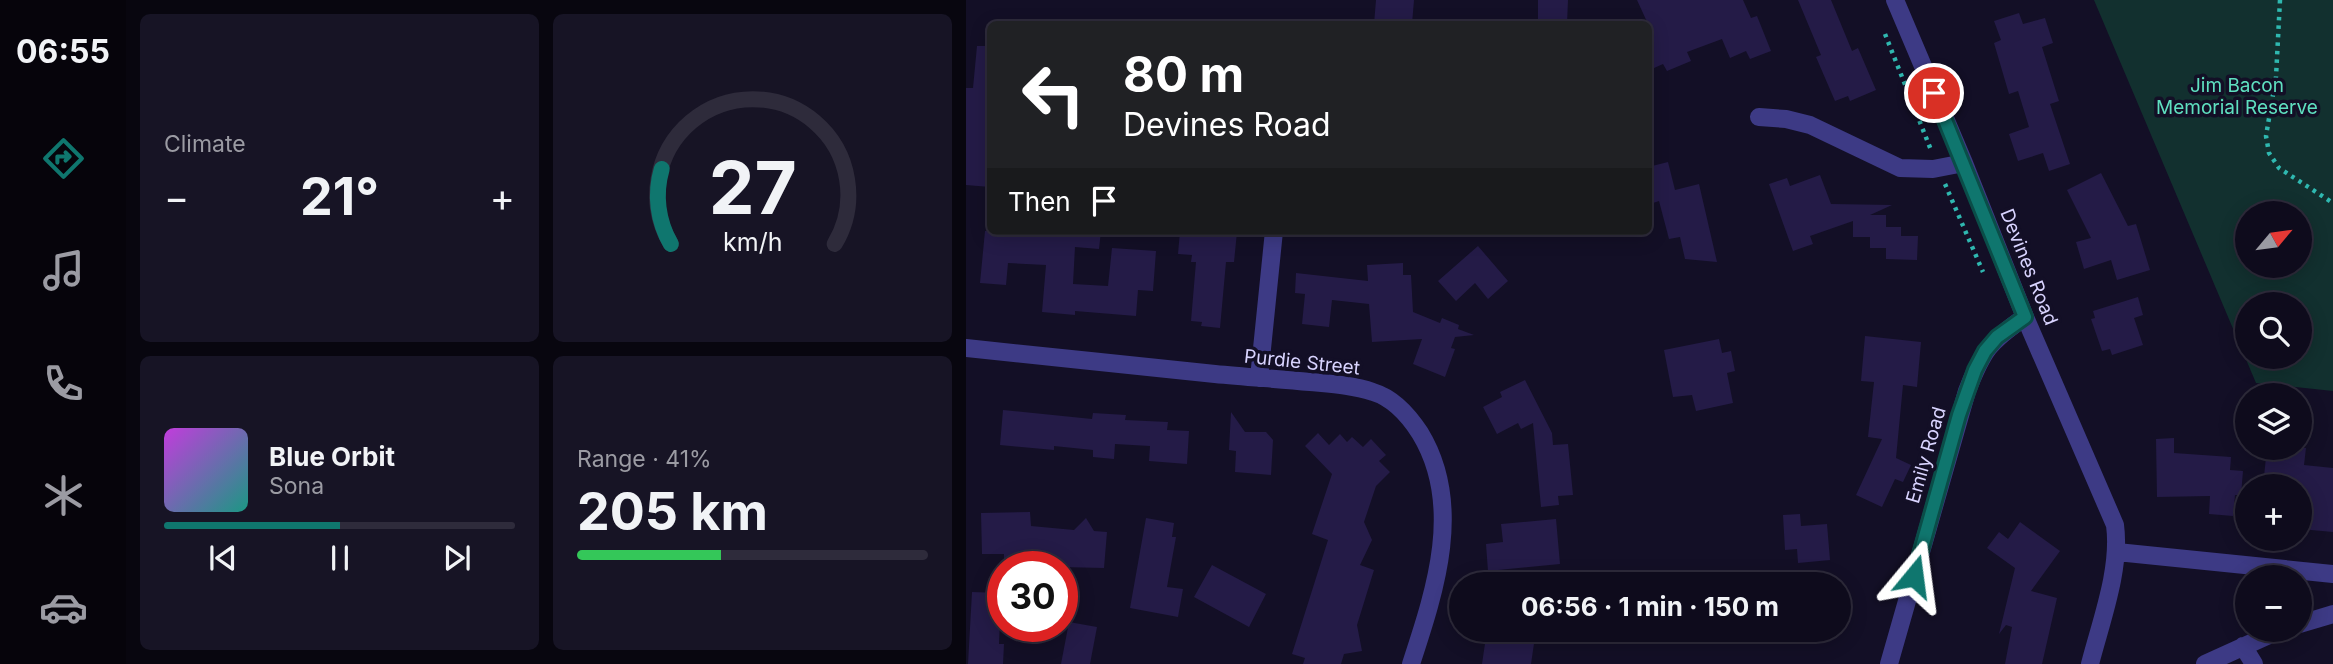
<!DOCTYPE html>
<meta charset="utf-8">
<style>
:root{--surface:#0e0b1c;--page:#171425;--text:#f1f3f6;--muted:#9b9ba3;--line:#2e2b3b;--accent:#0f766e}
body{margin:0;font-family:Inter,sans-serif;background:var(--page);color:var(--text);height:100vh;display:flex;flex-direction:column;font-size:26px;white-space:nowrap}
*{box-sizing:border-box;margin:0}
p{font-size:23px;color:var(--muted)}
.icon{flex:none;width:38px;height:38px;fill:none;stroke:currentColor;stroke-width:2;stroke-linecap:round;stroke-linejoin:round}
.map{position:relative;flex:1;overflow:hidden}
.panel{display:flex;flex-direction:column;gap:14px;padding:14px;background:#08060f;width:840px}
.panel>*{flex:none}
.hud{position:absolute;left:21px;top:21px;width:665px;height:214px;border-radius:10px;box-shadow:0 4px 18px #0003,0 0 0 2px var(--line);background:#202124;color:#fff;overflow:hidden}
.needle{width:46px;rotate:61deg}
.tools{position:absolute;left:1269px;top:201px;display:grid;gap:14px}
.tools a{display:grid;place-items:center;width:77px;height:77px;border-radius:50%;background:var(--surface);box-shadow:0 4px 18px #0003,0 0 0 2px var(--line);font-size:35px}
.speed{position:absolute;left:21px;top:551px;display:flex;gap:14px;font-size:35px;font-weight:700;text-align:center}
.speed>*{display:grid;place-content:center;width:91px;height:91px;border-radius:50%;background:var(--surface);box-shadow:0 4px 18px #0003,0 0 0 2px var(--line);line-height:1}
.speed .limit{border:10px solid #d22;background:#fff;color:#111}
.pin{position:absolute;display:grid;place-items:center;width:60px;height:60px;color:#fff;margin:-30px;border:4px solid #fff;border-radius:50%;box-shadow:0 2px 7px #0007}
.me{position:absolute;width:77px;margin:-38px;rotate:16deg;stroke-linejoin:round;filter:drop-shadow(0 0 5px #0008)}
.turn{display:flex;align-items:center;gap:24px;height:147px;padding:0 21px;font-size:32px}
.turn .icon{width:91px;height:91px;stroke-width:2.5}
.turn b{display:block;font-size:49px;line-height:60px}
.then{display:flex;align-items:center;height:66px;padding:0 21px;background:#0003;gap:14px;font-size:26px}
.big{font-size:52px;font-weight:700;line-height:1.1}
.panel .card{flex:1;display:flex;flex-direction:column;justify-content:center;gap:10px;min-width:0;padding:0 24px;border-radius:10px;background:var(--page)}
.panel .dial{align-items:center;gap:0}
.dial svg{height:182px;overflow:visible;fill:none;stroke:var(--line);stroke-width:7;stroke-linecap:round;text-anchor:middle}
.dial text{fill:var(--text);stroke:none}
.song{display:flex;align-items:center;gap:21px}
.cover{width:84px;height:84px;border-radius:10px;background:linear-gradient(135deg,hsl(290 70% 55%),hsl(170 70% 35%))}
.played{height:7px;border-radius:4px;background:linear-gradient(90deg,var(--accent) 50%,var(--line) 50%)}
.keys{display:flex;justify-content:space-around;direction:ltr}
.heat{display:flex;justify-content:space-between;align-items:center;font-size:38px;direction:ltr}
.charge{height:10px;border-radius:5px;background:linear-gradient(90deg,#34c759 41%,var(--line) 0)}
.panel .tiles{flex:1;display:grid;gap:14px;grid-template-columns:repeat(2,1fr)}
.trip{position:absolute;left:483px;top:572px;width:402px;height:70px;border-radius:35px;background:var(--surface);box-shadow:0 4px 18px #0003,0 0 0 2px var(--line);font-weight:700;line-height:70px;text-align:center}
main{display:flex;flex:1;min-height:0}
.dock{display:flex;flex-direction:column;width:126px;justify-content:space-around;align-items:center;background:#06040b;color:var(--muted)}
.dock .icon{width:49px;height:49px}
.dock .selected{color:var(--accent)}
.dock b{font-size:32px;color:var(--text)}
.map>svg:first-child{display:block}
.green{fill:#12302f;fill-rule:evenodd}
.building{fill:#241b47}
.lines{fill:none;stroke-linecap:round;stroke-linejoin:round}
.path{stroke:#2fb8b0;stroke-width:4.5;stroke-dasharray:3.5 5;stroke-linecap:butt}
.street{stroke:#3d3a85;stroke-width:18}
.route-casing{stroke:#0a4d48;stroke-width:18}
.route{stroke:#0f766e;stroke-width:12}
.labels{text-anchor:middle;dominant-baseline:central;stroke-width:7;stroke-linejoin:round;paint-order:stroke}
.park-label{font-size:19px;fill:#5fe0c0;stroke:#130f26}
.street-label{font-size:19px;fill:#d9d4ff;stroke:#130f26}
</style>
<main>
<nav class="dock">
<b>06:55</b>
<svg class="icon selected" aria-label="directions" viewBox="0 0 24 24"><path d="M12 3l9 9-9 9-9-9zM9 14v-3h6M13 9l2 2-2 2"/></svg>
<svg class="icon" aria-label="music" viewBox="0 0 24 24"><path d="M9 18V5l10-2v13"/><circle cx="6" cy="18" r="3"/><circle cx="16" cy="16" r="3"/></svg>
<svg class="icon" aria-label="phone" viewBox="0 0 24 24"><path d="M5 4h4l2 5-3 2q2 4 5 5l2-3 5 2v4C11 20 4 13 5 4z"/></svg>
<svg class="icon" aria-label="climate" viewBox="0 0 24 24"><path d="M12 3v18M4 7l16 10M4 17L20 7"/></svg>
<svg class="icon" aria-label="car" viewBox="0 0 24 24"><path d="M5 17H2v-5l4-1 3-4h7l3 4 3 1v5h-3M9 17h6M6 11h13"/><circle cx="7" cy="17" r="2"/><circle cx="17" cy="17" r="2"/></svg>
</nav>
<section class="panel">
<div class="tiles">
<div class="card"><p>Climate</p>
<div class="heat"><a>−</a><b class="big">21°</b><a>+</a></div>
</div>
<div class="card dial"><svg viewBox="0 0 100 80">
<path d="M14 69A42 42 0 1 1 86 69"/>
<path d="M14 69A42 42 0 0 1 10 36" stroke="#0f766e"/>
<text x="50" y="56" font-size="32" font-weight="700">27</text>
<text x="50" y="72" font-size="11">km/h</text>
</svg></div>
<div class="card">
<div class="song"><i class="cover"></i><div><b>Blue Orbit</b><p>Sona</p></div></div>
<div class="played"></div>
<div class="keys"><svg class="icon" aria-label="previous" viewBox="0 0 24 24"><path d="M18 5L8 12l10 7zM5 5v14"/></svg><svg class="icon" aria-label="pause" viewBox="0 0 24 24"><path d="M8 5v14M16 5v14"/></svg><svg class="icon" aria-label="next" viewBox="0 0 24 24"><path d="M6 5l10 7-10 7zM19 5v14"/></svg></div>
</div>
<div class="card"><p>Range · 41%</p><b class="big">205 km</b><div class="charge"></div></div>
</div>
</section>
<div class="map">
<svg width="1367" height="664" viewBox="0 0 1367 664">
<rect width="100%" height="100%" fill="#130f26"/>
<path class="green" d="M 1128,0 L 1367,0 L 1367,391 L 1290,383 ZM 1281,214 L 1334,214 L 1334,266 L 1281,266 ZM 1281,304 L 1334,304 L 1334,357 L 1281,357 Z"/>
<path class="building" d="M 410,0 L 448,0 L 446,24 L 408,24 Z
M 572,0 L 602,0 L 601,24 L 572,24 Z
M 671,0 L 777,0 L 785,18 L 791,16 L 805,51 L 784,59 L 780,51 L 764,58 L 756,39 L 721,52 L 725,61 L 701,71 L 697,64 L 688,68 L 682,55 L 682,24 Z
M 832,0 L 865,0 L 886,51 L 892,48 L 910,90 L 884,101 L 882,96 L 869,101 L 850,57 L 855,55 Z
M 1053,13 L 1057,24 L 1079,18 L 1087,43 L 1076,47 L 1093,101 L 1084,104 L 1104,164 L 1083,171 L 1077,153 L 1052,161 L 1043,134 L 1063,127 L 1052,91 L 1043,94 L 1028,43 L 1035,40 L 1028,21 Z
M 11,46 L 24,46 L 24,187 L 0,185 L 0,88 L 7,88 Z
M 702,162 L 709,190 L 733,184 L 751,262 L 719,259 L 714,237 L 703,239 L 693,201 L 687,203 L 682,186 L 682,167 Z
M 1135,173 L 1162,226 L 1170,224 L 1184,270 L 1151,280 L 1145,260 L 1118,269 L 1110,242 L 1125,238 L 1101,190 Z
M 854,175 L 865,204 L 926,205 L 904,215 L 920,215 L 920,227 L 935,227 L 935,236 L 952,236 L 951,260 L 920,259 L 920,248 L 904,248 L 904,237 L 887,237 L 887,221 L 844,236 L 847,244 L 827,251 L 803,184 L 821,178 L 824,186 Z
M 19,231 L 135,231 L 133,249 L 109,247 L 107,284 L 142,286 L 146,248 L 190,251 L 187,291 L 172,290 L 170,316 L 109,311 L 109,315 L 76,312 L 80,265 L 42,263 L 40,285 L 14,283 Z
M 214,231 L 271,232 L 268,262 L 260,262 L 254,328 L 235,326 L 236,322 L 225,321 L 230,262 L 225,262 L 226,255 L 212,254 Z
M 512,246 L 542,281 L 522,299 L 509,283 L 490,301 L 472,281 Z
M 437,263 L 437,275 L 445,275 L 447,312 L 474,323 L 476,318 L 493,325 L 492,329 L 508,335 L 489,337 L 485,348 L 489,349 L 479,377 L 447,364 L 456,339 L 406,342 L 403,304 L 366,300 L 363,327 L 336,324 L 339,294 L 329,293 L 330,273 L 402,281 L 401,265 Z
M 1172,297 L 1177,315 L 1168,318 L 1177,345 L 1146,355 L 1144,349 L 1136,351 L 1125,319 L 1129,318 L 1127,311 Z
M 899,336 L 955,342 L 951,387 L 937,385 L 930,458 L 945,465 L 937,482 L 929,479 L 916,507 L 890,495 L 916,439 L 902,437 L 908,382 L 895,381 Z
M 753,339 L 756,353 L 765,351 L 769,371 L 761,373 L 767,403 L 730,411 L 726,395 L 707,397 L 698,350 Z
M 559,380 L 586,433 L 587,445 L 602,444 L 607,495 L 592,496 L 593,505 L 575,507 L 567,423 L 555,429 L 552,423 L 531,434 L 517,407 L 536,397 L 534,392 Z
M 37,410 L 126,419 L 127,413 L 160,415 L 159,420 L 202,422 L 201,430 L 223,431 L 221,464 L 183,461 L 184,446 L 149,444 L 148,459 L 127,457 L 127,450 L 88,446 L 88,450 L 34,445 Z
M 265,412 L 279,432 L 300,432 L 307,440 L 305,475 L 269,472 L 270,451 L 263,450 Z
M 352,433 L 363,445 L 374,434 L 381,442 L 386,437 L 397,447 L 405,439 L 420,455 L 413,461 L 424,472 L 410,486 L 398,522 L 406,540 L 394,565 L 408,570 L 391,625 L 396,651 L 378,654 L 375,664 L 337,664 L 339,658 L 326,654 L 362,540 L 346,534 L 366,474 L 339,446 Z
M 1208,438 L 1208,453 L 1265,457 L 1264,470 L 1277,471 L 1275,495 L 1269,495 L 1267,516 L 1243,514 L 1244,496 L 1191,497 L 1190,439 Z
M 1301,448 L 1340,448 L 1338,465 L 1367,468 L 1367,532 L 1334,529 L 1334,486 L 1297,486 Z
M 64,512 L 65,526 L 108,530 L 120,518 L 128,531 L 141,532 L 138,568 L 95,567 L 95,565 L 38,566 L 38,554 L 16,554 L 15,513 Z
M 834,514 L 835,526 L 861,524 L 864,560 L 832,563 L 831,549 L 819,550 L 817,515 Z
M 180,518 L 208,523 L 206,537 L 210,537 L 201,587 L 217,589 L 212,617 L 164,608 Z
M 590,519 L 594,564 L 522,571 L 520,544 L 537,542 L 535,524 Z
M 1054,522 L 1094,551 L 1065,591 L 1091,598 L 1076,664 L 1039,664 L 1046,627 L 1040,625 L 1033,634 L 1049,568 L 1021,548 L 1033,532 L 1042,539 Z
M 246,565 L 300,594 L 283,627 L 228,597 Z
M 6,592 L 35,593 L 33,644 L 38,644 L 37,664 L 2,664 Z
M 103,622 L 131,627 L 124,664 L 95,664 Z
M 521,630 L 570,630 L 565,664 L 516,664 Z"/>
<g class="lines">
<path class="path" d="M 1314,0 L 1310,77 L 1300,136 L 1303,153 L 1313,168 L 1367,203
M 919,34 L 965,150
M 979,184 L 1017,272"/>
<path class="street" d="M 929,0 L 998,163 L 1059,317 L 1149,525 C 1155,569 1135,621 1124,664
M 793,117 L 820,119 L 844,125 L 934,168 L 967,169 L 998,163
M 0,348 C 83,356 166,366 249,374 C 280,377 312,379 344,382 C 365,384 386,385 407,392 C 427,398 443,416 454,433 C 498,505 469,591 445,664
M 293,378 L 308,231
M 1151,552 L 1367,574
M 1334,624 L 1367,614
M 1277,646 L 1288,664
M 923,664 L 1001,391 C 1017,350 1023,342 1059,317
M 1239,664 L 1314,630"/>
</g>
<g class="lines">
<defs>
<path id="route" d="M 948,576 L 993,415 L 1009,370 L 1019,351 L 1031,337 L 1059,317 L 968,93"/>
</defs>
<use href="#route" class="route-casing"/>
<use href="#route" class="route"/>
</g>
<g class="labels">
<g class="park-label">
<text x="1271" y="85">Jim Bacon<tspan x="1271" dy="22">Memorial Reserve</tspan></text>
</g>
<g class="street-label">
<text transform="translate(1063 267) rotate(68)">Devines Road</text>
<text transform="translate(336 362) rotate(6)">Purdie Street</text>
<text transform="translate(960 455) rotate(-74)">Emily Road</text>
</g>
</g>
</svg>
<div class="tools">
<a><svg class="needle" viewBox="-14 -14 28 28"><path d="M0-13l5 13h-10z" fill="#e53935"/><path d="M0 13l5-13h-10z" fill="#9b9ba3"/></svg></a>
<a><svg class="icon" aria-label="search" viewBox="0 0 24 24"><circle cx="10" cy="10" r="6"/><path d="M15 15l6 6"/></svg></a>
<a><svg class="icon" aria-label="layers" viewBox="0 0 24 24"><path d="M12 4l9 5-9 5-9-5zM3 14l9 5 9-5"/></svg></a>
<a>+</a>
<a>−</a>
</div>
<div class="speed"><div class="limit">30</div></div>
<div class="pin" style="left:968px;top:93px;background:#d93025"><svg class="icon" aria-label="arrive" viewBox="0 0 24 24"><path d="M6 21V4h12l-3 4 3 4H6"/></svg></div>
<svg class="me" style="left:948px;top:576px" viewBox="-20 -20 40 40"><path d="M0-17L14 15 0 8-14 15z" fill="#0f766e" stroke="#fff" stroke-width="4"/></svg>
<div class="trip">06:56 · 1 min · 150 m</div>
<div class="hud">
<div class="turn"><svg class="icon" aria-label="left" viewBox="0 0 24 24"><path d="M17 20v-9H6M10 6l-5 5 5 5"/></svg><div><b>80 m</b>Devines Road</div></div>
<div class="then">Then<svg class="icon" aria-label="arrive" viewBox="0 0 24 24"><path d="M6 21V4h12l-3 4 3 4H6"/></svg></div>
</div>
</div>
</main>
